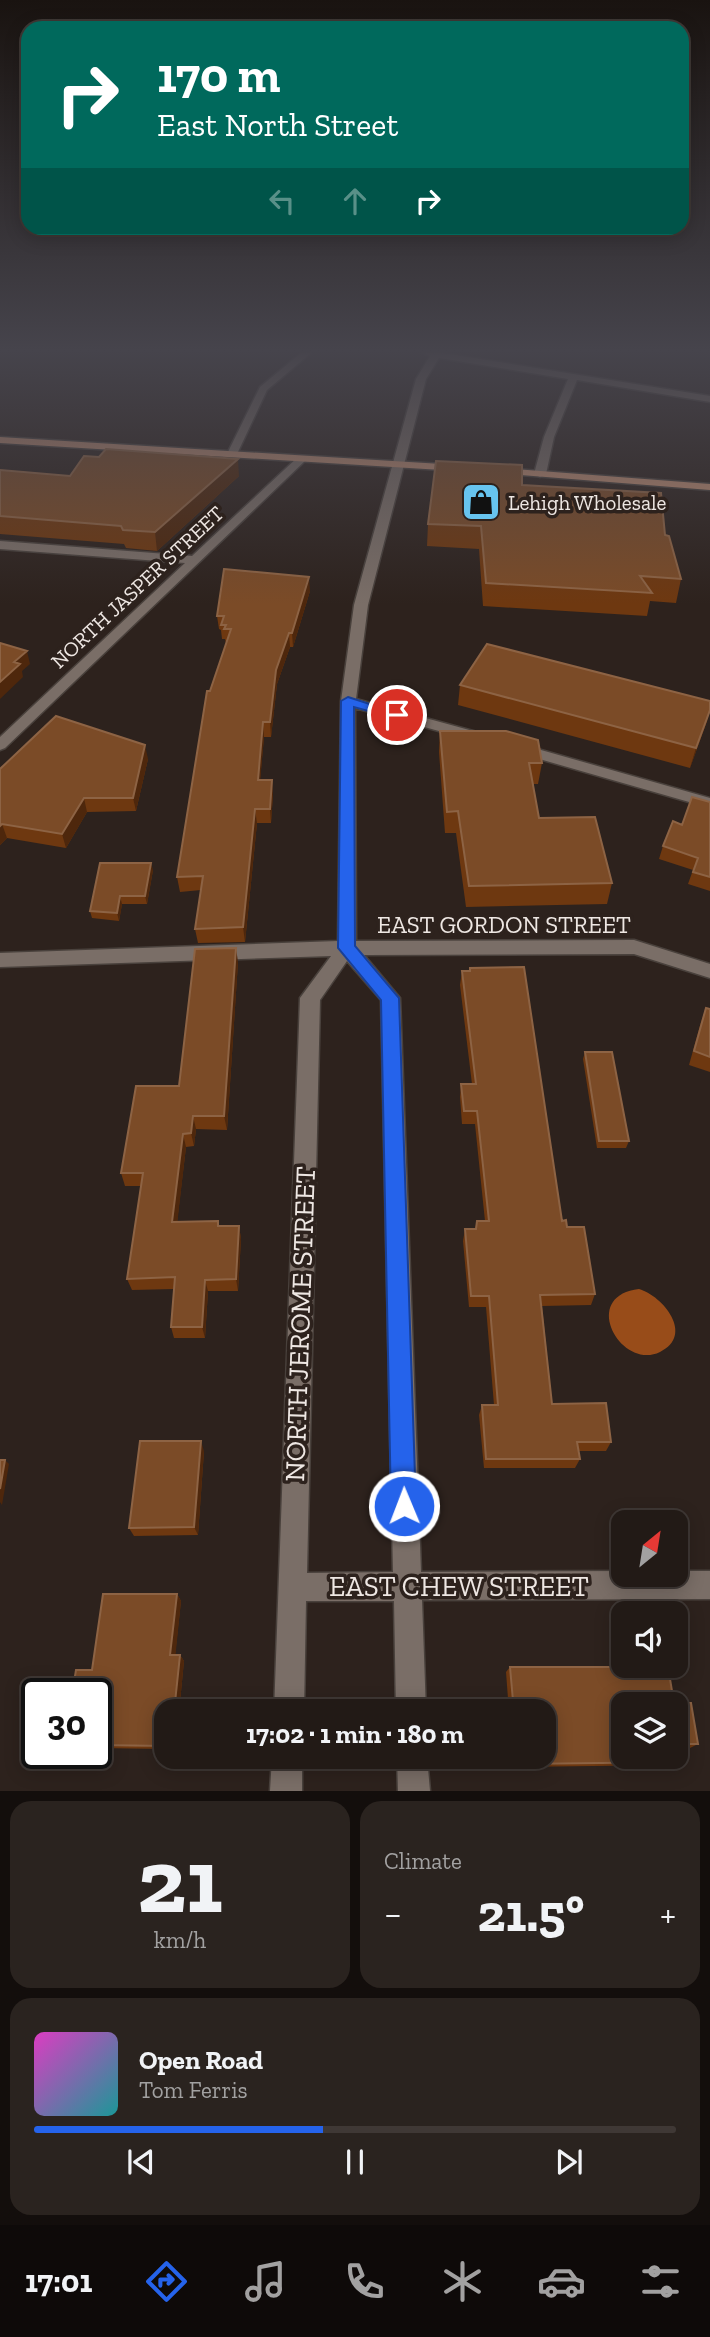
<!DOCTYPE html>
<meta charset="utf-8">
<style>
:root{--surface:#221a16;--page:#2a231f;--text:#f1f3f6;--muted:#a2a1a1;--line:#3f3835;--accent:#2563eb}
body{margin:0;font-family:"Zilla Slab",serif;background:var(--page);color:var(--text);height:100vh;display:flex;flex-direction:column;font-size:26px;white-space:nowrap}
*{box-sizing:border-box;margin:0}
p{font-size:23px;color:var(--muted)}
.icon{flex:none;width:38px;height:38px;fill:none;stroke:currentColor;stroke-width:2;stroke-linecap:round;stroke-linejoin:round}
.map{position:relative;height:1791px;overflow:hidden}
.side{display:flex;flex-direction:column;gap:10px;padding:10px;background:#130e0c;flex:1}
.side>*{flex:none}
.guide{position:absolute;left:21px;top:21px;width:668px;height:214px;border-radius:21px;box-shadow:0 4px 18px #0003,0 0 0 2px var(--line);background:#00695c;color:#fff;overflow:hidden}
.needle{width:46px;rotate:30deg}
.controls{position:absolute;left:611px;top:1510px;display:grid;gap:14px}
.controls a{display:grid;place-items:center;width:77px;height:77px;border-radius:14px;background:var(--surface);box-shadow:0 4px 18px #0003,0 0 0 2px var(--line);font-size:35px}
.speed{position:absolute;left:21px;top:1678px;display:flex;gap:14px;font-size:35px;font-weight:700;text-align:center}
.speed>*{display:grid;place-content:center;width:91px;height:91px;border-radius:50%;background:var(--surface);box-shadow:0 4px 18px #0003,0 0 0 2px var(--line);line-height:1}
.speed .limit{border:4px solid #111;border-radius:10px;background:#fff;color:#111}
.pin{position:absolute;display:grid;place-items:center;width:60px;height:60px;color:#fff;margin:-30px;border:4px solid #fff;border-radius:50%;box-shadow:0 2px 7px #0007}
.me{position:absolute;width:77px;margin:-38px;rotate:359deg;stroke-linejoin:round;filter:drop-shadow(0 0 5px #0008)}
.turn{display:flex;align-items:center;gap:24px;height:147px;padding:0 21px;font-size:32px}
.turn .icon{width:91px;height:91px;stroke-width:2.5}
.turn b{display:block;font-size:49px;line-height:60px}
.lanes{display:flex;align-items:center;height:66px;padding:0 21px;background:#0003;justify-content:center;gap:35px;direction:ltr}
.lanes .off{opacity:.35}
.big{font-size:52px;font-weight:800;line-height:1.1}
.side .tile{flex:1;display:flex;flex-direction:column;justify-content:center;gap:10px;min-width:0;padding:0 24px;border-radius:21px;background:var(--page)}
.side .dial{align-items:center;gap:0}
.dial b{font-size:91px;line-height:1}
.song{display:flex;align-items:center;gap:21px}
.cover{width:84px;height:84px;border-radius:10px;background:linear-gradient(135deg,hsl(310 70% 55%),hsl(180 70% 35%))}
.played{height:7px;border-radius:4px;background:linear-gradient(90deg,var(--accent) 45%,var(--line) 45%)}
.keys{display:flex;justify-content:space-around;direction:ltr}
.heat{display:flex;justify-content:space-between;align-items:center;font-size:38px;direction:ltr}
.side .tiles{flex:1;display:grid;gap:10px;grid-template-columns:1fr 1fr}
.tile:last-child{grid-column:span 2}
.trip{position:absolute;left:154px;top:1699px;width:402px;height:70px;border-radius:21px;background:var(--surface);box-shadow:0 4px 18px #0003,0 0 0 2px var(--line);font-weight:800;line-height:70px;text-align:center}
.tab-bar{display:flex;height:112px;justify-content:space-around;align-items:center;background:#0e0a09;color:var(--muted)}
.tab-bar .icon{width:49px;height:49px}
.tab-bar .active{color:var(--accent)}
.tab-bar b{font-size:32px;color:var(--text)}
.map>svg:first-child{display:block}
.water{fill:#984c19}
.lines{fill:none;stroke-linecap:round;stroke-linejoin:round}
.minor-casing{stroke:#49413c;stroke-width:3}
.major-casing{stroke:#49413c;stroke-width:3}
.minor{fill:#7a6e67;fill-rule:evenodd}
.major{fill:#bd8c71;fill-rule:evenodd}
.wall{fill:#6e3810}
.shaded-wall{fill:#4e270c}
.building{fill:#7b4b27;stroke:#8d6344;stroke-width:2;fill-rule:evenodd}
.route{fill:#2563eb;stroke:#184099;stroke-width:2}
.labels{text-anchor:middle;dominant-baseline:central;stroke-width:7;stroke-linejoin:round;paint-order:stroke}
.far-poi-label{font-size:21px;fill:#eee7e3;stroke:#2d221d;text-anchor:start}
.far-street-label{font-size:21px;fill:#eee7e3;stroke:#2d221d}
.street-label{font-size:24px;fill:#eee7e3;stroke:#2d221d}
.near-street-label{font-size:28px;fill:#eee7e3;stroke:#2d221d}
</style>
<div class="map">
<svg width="710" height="1791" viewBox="0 0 710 1791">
<rect width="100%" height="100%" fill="#2d221d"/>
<path class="water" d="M 639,1289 C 663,1296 695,1335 660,1352 C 621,1371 579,1296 639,1289 Z"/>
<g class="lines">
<defs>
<path id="minor" d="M 301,353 L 311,353 L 267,390 L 237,454 L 228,456 L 227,454 L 260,387 Z
M 423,353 L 443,353 L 710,396 L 710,402 L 577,380 L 554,437 L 546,474 L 540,477 L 534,474 L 544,437 L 568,379 L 439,358 L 426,379 L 368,605 L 356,699 L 484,734 L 487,737 L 479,742 L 355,708 L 356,941 L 634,940 L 710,964 L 710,978 L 634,954 L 364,955 L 400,998 L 421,1572 L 623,1571 L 623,1575 L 676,1575 L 676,1571 L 710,1571 L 710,1599 L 422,1600 L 426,1712 L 396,1712 L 394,1601 L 306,1601 L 304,1712 L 274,1712 L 300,998 L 331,956 L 0,967 L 0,953 L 338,941 L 341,701 L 354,605 L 416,379 L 430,356 ZM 347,961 L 381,1000 L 393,1572 L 307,1573 L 320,1000 Z
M 298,457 L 307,459 L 5,748 L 0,750 L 0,737 L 185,563 L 0,549 L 0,541 L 192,556 Z
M 520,744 L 710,798 L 710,808 L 515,752 L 512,749 L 515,746 Z
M 272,1757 L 302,1757 L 302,1791 L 270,1791 Z
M 397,1757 L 427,1757 L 430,1791 L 398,1791 Z"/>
<path id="major" d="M 0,437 L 458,465 L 463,468 L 458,471 L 0,443 Z
M 500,468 L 710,484 L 710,490 L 496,473 L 495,471 Z"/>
</defs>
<use href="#minor" class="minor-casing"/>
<use href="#major" class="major-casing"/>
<use href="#minor" class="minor"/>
<use href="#major" class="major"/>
</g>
<path class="wall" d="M 0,470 L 70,476 L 239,476 L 157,551 L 126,548 L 124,544 L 0,534 Z
M 522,485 L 665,535 L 681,579 L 676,603 L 650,601 L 647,616 L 483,606 L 479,549 L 427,546 L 428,524 Z
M 310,591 L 293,647 L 290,647 L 277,684 L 271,737 L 264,737 L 260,780 L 273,794 L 271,823 L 257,823 L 245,942 L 198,943 L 195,929 L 201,890 L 180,892 L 177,877 L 210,691 L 226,643 L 225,639 L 222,639 L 221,630 L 219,629 L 217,616 Z
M 460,685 L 707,721 L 690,768 L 458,705 Z
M 440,731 L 542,763 L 538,784 L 533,784 L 539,818 L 612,883 L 607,904 L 466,907 L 456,833 L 445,833 L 439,752 Z
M 148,759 L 136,811 L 87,812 L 66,848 L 7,838 L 0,845 L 0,769 Z
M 710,802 L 710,891 L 688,884 L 693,870 L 659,859 L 663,846 L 682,825 Z
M 153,870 L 147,904 L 122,904 L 119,921 L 92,918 L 90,911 Z
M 238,962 L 227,1130 L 196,1129 L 194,1146 L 186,1147 L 177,1222 L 219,1226 L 239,1226 L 241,1239 L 238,1291 L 208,1291 L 205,1338 L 174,1338 L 171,1327 L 174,1289 L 132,1290 L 127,1279 L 141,1186 L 125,1186 L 121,1173 L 179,1086 Z
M 470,968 L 562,1221 L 567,1227 L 595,1294 L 591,1305 L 542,1306 L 552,1404 L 611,1442 L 606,1451 L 578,1451 L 580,1459 L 575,1468 L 484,1468 L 479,1415 L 482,1405 L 494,1405 L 486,1307 L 469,1307 L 463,1241 L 465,1229 L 475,1229 L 477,1221 L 485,1221 L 475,1124 L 462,1124 L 460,1097 L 461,1084 L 472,1084 L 460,985 L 462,971 L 469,971 Z
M 706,1008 L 710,1009 L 710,1072 L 689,1065 L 701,1022 Z
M 585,1052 L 629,1141 L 626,1148 L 597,1148 L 583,1059 Z
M 204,1451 L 198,1535 L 134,1536 L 129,1528 Z
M 177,1594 L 181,1601 L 175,1655 L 180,1655 L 184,1661 L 179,1712 L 166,1712 L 166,1749 L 96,1748 L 96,1694 L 92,1670 Z
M 510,1667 L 674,1703 L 698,1744 L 690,1748 L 680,1747 L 683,1762 L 674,1765 L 514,1767 L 513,1757 L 544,1757 L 544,1712 L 509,1712 L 506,1672 Z"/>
<path class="shaded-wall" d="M 238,459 L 239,476 L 157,551 L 155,532 Z
M 309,577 L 310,591 L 293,647 L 292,633 Z
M 289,633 L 290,647 L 277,684 L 271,737 L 270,722 L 276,670 Z
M 27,651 L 30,664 L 22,671 L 23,677 L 0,699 L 0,682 L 14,662 Z
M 710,710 L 707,721 L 690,768 L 696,748 Z
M 263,722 L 264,737 L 259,794 L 258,780 Z
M 145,745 L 148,759 L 136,811 L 133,798 Z
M 272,780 L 273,794 L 271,823 L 270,809 Z
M 84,798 L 87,812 L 66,848 L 62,834 Z
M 255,809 L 257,823 L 245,942 L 243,927 Z
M 2,824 L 7,838 L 0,845 L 0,826 Z
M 151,863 L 153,870 L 147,904 L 145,896 Z
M 120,896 L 122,904 L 119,921 L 117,913 Z
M 236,948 L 238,962 L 227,1130 L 224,1116 Z
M 193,1116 L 196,1129 L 194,1146 L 191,1133 Z
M 183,1134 L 186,1147 L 176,1234 L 172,1222 Z
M 239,1226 L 241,1239 L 238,1291 L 236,1279 Z
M 205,1280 L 208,1291 L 205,1338 L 202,1327 Z
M 201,1441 L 204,1451 L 198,1535 L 194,1527 Z
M 5,1460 L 9,1464 L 2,1505 L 0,1502 L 0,1489 Z
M 177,1594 L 181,1601 L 175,1660 L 170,1655 Z
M 180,1655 L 184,1661 L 179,1712 L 174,1712 Z"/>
<path class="building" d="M 106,449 L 238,459 L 155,532 L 123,530 L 121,526 L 0,516 L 0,470 L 70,476 L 84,456 L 99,457 Z
M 436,461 L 522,465 L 522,485 L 661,493 L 665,535 L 669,536 L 681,579 L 640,576 L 652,593 L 486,583 L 481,526 L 428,524 Z
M 224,569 L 309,577 L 292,633 L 289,633 L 276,670 L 270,722 L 263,722 L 258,780 L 272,780 L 270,809 L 255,809 L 243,927 L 195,929 L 203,876 L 177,877 L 207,691 L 210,691 L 231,629 L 224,629 L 226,625 L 221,625 L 224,616 L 217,616 Z
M 0,643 L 27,651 L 14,662 L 20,664 L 0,682 Z
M 487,644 L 710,701 L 710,710 L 696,748 L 460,685 Z
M 56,716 L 145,745 L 133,798 L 84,798 L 62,834 L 2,824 L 0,826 L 0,769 Z
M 440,731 L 506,731 L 538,740 L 542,763 L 529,763 L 539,818 L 595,817 L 612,883 L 469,886 L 458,811 L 447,812 Z
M 692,797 L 710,802 L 710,877 L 693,872 L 698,858 L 663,846 L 673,821 L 682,825 Z
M 100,863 L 151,863 L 145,896 L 120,896 L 117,913 L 90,911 Z
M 236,948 L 224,1116 L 193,1116 L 191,1133 L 183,1134 L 172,1222 L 218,1221 L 218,1226 L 239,1226 L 236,1279 L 205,1280 L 202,1327 L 171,1327 L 175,1277 L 127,1279 L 143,1173 L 121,1173 L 136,1086 L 179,1086 L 195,949 Z
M 524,967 L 562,1221 L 566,1220 L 567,1227 L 584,1227 L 595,1294 L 540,1295 L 552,1404 L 606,1403 L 611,1442 L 577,1442 L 580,1459 L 486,1459 L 482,1405 L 498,1405 L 489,1296 L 471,1296 L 465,1229 L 476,1229 L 477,1221 L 489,1221 L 477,1111 L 464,1111 L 461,1084 L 476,1084 L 462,971 L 470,971 L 470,968 Z
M 706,1008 L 710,1009 L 710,1057 L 694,1051 Z
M 585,1052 L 612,1052 L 629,1141 L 599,1141 Z
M 140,1441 L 201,1441 L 194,1527 L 129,1528 Z
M 0,1460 L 5,1460 L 0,1489 Z
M 103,1594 L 177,1594 L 170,1655 L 180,1655 L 174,1712 L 166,1712 L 166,1746 L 96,1745 L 96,1694 L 72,1694 L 76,1670 L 92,1670 Z
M 510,1667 L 668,1667 L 674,1703 L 691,1703 L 698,1744 L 680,1744 L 683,1762 L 518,1764 L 517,1757 L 544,1757 L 544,1712 L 514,1712 ZM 623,1704 L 676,1704 L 676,1757 L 623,1757 Z"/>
<linearGradient id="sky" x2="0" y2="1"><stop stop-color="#191310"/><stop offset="0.58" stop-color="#46444c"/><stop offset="1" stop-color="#46444c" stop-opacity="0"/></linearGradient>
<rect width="710" height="604" fill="url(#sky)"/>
<path class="route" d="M 348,697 L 404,715 L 397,719 L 354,707 L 355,946 L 399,998 L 416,1506 L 412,1515 L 404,1518 L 395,1515 L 391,1506 L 381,1000 L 338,948 L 341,701 Z"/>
<defs>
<symbol id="shop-square" viewBox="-11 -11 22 22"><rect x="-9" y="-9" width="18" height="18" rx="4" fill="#67c4ef" stroke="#2d221d"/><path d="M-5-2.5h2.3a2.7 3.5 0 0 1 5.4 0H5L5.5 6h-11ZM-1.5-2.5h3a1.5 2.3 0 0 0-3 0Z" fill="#111"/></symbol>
</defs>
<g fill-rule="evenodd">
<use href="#shop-square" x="459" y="480" width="44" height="44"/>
</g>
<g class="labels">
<g class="far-poi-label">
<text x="508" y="502">Lehigh Wholesale</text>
</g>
<g class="far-street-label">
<text transform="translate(137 587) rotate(-43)">NORTH JASPER STREET</text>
</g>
<g class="street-label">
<text x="504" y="924">EAST GORDON STREET</text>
</g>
<g class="near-street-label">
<text transform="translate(300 1324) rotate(-88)">NORTH JEROME STREET</text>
<text x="459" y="1586">EAST CHEW STREET</text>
</g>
</g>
</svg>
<div class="controls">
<a><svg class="needle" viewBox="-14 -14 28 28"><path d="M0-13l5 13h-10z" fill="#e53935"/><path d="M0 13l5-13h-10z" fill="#a2a1a1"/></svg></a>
<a><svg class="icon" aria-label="sound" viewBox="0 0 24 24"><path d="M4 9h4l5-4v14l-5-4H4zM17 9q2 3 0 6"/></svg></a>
<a><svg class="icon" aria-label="layers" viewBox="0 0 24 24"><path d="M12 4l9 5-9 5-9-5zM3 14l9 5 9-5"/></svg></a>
</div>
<div class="speed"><div class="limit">30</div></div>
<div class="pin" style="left:397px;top:715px;background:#d93025"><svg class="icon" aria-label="arrive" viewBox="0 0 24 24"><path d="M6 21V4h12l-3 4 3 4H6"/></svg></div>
<svg class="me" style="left:404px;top:1506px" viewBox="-20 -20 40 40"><circle r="17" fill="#2563eb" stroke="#fff" stroke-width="3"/><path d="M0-11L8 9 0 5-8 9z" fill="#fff"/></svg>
<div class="trip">17:02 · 1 min · 180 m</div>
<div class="guide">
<div class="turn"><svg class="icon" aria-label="right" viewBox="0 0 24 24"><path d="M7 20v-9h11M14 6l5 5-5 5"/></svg><div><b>170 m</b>East North Street</div></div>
<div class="lanes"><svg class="icon off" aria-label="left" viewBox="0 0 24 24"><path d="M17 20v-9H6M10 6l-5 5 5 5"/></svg><svg class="icon off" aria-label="ahead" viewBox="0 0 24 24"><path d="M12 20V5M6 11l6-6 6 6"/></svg><svg class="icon" aria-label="right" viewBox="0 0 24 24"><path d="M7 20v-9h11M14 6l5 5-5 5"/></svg></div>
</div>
</div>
<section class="side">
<div class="tiles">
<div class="tile dial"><b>21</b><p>km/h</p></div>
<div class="tile"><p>Climate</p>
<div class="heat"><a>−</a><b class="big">21.5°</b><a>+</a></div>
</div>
<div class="tile">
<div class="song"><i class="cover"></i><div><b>Open Road</b><p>Tom Ferris</p></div></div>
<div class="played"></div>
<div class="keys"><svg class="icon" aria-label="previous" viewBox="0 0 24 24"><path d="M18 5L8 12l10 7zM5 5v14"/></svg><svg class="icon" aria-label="pause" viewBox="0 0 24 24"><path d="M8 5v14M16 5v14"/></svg><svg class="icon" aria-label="next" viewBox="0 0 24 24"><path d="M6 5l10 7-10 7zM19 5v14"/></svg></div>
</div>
</div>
</section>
<nav class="tab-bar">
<b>17:01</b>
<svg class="icon active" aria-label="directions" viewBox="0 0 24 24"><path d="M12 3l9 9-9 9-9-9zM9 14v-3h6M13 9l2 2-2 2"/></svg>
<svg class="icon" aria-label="music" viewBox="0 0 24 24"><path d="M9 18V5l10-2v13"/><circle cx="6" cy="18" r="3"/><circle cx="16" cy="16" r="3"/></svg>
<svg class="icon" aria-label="phone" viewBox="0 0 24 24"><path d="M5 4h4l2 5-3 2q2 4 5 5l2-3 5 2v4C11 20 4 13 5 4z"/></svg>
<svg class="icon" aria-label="climate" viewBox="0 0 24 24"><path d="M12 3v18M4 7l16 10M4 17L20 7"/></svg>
<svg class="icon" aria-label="car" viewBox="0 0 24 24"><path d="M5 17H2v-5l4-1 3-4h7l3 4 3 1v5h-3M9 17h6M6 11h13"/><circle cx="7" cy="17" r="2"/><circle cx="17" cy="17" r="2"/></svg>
<svg class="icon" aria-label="filters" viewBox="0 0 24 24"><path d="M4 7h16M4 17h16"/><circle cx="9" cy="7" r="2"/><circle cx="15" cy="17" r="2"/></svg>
</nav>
